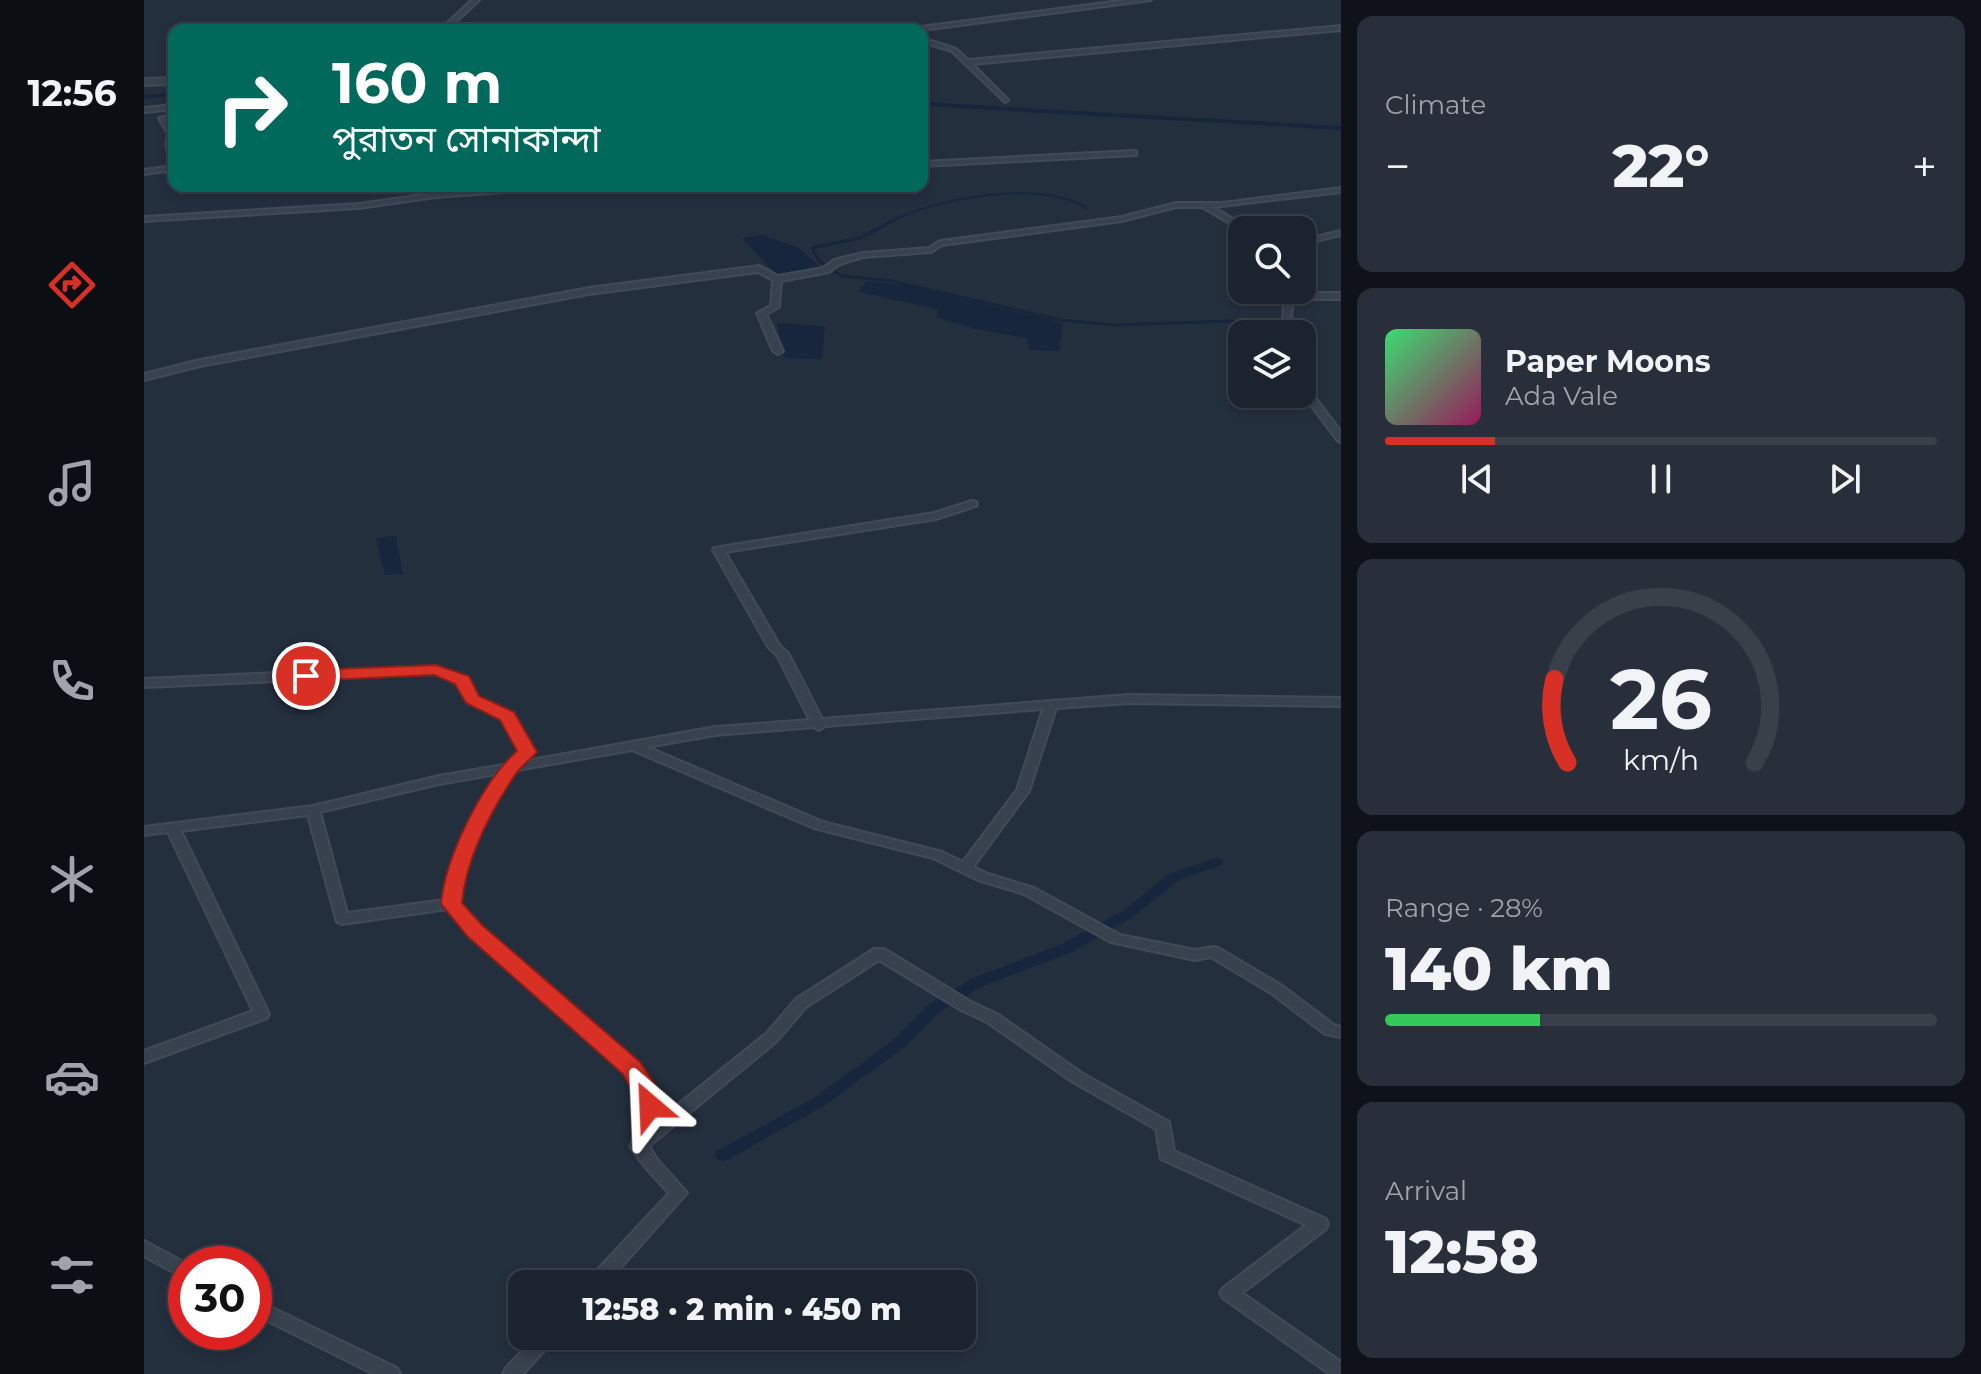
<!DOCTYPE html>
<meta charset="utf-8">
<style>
:root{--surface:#1b232e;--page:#282f3a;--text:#f1f3f6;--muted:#a0a4aa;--line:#39404a;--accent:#d93025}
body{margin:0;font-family:Montserrat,"Noto Sans Bengali",sans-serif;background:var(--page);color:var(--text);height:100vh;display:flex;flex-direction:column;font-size:30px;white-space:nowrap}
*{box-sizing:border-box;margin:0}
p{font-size:26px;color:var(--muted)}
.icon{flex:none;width:44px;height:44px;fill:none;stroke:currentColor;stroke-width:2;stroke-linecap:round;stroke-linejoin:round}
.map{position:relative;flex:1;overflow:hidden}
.side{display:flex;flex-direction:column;gap:16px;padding:16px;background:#0f1319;width:640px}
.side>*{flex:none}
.top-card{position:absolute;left:24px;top:24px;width:760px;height:168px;border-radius:16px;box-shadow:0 4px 12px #0003,0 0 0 2px var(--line);background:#00695c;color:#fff;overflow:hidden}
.controls{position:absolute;left:1084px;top:216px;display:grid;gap:16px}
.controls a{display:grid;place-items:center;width:88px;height:88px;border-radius:16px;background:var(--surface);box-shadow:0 4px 12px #0003,0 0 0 2px var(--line);font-size:40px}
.speed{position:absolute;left:24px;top:1246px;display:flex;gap:16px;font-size:40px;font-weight:700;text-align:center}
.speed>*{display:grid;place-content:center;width:104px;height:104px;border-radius:50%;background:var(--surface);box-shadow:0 4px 12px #0003,0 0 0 2px var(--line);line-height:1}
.speed .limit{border:12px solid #d22;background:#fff;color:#111}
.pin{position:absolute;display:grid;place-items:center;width:68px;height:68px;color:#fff;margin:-34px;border:4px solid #fff;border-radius:50%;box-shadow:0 2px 8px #0007}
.me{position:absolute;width:88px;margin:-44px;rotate:334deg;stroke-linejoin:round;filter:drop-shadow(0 0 6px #0008)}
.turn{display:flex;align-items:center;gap:28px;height:168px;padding:0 32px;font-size:36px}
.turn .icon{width:104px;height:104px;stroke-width:2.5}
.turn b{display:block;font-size:56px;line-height:68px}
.big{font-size:60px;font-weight:800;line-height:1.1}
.side .card{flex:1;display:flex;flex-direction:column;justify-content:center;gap:12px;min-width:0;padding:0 28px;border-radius:16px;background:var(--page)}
.side .dial{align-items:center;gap:0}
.dial svg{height:208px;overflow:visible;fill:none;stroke:var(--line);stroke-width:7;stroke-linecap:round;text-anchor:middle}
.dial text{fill:var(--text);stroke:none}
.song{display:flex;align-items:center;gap:24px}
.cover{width:96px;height:96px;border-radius:12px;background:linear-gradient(135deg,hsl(140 70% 55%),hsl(330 70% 35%))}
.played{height:8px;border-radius:4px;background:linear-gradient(90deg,var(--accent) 20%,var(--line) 20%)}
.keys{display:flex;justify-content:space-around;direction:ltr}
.heat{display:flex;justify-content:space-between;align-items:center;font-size:44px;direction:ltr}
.charge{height:12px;border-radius:6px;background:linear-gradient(90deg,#34c759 28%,var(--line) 0)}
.trip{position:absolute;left:364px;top:1270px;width:468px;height:80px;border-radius:16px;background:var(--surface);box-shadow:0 4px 12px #0003,0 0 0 2px var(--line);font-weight:800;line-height:80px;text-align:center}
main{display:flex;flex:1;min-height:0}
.menu{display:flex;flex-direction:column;width:144px;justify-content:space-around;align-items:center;background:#0b0e12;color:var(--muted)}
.menu .icon{width:56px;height:56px}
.menu .current{color:var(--accent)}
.menu b{font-size:36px;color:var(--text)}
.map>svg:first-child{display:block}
.water{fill:#17263c}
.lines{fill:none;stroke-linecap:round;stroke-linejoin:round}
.stream-far1{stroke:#17263c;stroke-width:2}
.stream{stroke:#17263c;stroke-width:3}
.canal{fill:#17263c;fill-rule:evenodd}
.minor-casing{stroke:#414a57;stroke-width:4}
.tertiary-casing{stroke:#414a57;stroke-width:4}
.minor{fill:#38414e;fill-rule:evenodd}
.tertiary{fill:#38414e;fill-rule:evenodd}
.route{fill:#d93025;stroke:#8d1f18;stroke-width:2}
</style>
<main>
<nav class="menu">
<b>12:56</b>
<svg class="icon current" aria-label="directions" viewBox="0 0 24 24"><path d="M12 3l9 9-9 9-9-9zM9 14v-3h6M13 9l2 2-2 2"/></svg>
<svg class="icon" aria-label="music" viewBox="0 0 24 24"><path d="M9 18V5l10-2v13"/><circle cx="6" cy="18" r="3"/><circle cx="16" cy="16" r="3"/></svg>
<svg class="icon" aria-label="phone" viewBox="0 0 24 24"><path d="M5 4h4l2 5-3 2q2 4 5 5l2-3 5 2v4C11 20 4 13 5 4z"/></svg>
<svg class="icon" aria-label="climate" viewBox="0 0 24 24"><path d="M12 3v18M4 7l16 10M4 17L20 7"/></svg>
<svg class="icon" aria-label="car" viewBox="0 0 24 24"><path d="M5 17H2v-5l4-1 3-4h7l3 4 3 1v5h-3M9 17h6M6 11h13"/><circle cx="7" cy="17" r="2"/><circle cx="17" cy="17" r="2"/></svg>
<svg class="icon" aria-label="filters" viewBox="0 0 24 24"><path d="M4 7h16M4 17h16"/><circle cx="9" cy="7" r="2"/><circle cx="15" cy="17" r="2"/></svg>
</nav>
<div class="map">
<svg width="1197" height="1374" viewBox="0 0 1197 1374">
<rect width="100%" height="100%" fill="#242f3e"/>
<path class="water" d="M 618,235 L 655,248 L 677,268 L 633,276 L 598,238 Z
M 722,281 L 758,285 L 919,323 L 915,351 L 886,350 L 882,338 L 831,329 L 793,317 L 793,309 L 715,292 Z
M 633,323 L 681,326 L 678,359 L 641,358 Z
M 252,536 L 259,574 L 241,575 L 232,538 Z"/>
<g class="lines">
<path class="stream-far1" d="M 748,221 C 795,197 896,180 943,208"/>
<path class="stream" d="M 752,219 L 716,238 L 668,248 L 676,262 L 698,276 L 747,281 L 916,320 L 969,325 L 1090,321"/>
<path class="canal" d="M 30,92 L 30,96 L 0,99 L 0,95 Z
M 778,102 L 1197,126 L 1197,130 L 778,106 Z
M 1072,858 L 1077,859 L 1079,862 L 1077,865 L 1035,880 L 989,917 L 928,952 L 839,986 L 794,1013 L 758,1049 L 680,1106 L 585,1159 L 579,1161 L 573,1159 L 571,1155 L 573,1151 L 670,1098 L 748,1041 L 784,1005 L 829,978 L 918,944 L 979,911 L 1025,874 Z"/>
<defs>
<path id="minor" d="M 328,0 L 335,0 L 303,30 L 296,30 Z
M 1197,26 L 1197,30 L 828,64 L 864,100 L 861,102 L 808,51 L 778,42 L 778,38 L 812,49 L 824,60 Z
M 30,105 L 30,109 L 0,112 L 0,108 Z
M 30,115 L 30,119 L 24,120 L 30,131 L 30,159 C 21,155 22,142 24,134 L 15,118 Z
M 989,151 L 992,151 L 992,155 L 778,166 L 778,162 Z
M 30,166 L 30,170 L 0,174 L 0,170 Z
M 388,186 L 425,186 L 421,188 L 292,197 L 215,208 L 0,221 L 0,217 L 215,204 L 292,193 Z
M 1197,188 L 1197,192 L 1069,207 L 1107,230 L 1098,230 L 1058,207 L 1032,207 L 978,221 L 798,245 L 787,252 L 719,257 L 696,264 L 685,272 L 637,281 L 635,307 L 622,314 L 639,351 L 634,354 L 629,351 L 613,313 L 627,306 L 629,280 L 614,272 L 445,294 L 56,366 L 0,380 L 0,374 L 56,360 L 445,288 L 615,266 L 634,276 L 679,268 L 690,260 L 719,253 L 785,248 L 796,241 L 978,217 L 1032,203 L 1078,203 Z
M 1197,231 L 1197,235 L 1158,244 L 1158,240 Z
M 1141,290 L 1152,290 L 1160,293 L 1197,293 L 1197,299 L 1159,299 L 1149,295 L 1146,334 L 1138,334 Z
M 1158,383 L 1161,384 L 1197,432 L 1197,442 L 1194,441 L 1158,393 Z
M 828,501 L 832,502 L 833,504 L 832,506 L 792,519 L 581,552 L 636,646 L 644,653 L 678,719 L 985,695 L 1197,698 L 1197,706 L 985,703 L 912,708 L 885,791 L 829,867 L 844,874 L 890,888 L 976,935 L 1051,950 L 1069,947 L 1074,948 L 1137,985 L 1190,1025 L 1197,1027 L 1197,1037 L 1181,1034 L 1127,993 L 1067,957 L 1051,960 L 967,942 L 880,894 L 834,880 L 789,858 L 670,828 L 488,750 L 373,770 C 343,809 322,854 314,903 L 336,928 L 492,1064 L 506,1083 L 514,1106 L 506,1127 L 623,1033 L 652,999 L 730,949 L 740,949 L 827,1002 L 853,1014 L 939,1074 L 1025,1122 L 1030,1151 L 1182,1219 L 1184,1224 L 1182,1229 L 1098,1293 L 1197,1362 L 1197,1374 L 1186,1374 L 1079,1298 L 1076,1293 L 1079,1288 L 1162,1225 L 1017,1159 L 1012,1129 L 929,1082 L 843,1022 L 817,1010 L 735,960 L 662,1007 L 633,1041 L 505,1146 L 512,1158 L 543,1193 L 462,1284 L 442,1284 L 445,1279 L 525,1193 L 501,1167 L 486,1146 L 489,1141 L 492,1122 L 498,1106 L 491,1085 L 482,1072 L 326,934 L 304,909 L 198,924 L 193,922 L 164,815 L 37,831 L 125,1014 L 123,1018 L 0,1063 L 0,1051 L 109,1011 L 24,832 L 0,835 L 0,827 L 169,806 L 295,776 L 365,764 L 376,751 L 358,718 L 324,703 L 313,682 L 291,674 L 0,687 L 0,679 L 292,666 L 322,677 L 333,698 L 367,713 L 389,752 L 382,761 L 571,727 L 666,720 L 633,655 L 625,648 L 569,550 L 570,548 L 790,513 ZM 899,709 L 873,790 L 819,862 L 798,852 L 679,822 L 503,747 L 571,735 L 670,727 L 675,730 L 681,726 ZM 358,773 C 329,810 308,854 301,900 L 203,913 L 176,812 L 295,784 Z
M 0,1241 L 43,1264 L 42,1279 L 0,1256 Z
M 110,1299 L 253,1368 L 256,1374 L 230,1374 L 110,1314 Z
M 392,1336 L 412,1336 L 409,1341 L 379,1374 L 359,1374 L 362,1368 Z"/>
<path id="tertiary" d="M 983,0 L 1007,0 L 778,30 L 754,30 Z
M 30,78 L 30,84 L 0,85 L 0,79 Z"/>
</defs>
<use href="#minor" class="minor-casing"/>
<use href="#tertiary" class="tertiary-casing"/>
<use href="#minor" class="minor"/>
<use href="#tertiary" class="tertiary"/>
</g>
<path class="route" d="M 292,665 L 325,676 L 335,696 L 370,712 L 393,752 C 386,760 377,766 371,775 C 347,811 322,859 318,903 L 338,925 L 496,1062 L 510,1083 L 518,1106 L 515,1112 L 498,1112 L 479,1074 L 323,936 L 297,904 C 301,858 338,782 373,751 L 356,720 L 322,703 L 311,684 L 290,675 L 162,681 L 153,676 L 162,670 Z"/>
</svg>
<div class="controls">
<a><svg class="icon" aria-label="search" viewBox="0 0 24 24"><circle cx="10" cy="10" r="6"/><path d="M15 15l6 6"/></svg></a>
<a><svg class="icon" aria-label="layers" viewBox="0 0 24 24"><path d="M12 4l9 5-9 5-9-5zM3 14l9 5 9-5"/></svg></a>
</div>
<div class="speed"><div class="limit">30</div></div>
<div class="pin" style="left:162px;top:676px;background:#d93025"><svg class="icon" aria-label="arrive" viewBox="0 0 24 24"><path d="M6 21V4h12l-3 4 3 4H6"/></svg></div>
<svg class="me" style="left:506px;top:1106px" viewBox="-20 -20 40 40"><path d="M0-17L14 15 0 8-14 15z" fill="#d93025" stroke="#fff" stroke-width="4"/></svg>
<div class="trip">12:58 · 2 min · 450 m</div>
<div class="top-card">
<div class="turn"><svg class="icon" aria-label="right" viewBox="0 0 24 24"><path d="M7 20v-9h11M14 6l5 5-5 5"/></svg><div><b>160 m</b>পুরাতন সোনাকান্দা</div></div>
</div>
</div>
<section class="side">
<div class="card"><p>Climate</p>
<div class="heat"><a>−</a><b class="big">22°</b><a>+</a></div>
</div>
<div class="card">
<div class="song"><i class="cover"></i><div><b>Paper Moons</b><p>Ada Vale</p></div></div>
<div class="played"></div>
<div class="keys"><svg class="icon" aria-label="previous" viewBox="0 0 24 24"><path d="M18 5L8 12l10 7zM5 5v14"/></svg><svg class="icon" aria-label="pause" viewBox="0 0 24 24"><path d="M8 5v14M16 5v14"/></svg><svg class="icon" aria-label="next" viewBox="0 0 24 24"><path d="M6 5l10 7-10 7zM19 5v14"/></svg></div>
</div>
<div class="card dial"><svg viewBox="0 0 100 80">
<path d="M14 69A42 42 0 1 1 86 69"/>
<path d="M14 69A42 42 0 0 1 9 37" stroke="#d93025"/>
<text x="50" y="56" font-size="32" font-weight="700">26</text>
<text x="50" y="72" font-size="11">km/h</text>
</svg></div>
<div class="card"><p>Range · 28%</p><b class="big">140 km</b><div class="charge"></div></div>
<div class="card"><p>Arrival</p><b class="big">12:58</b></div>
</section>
</main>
